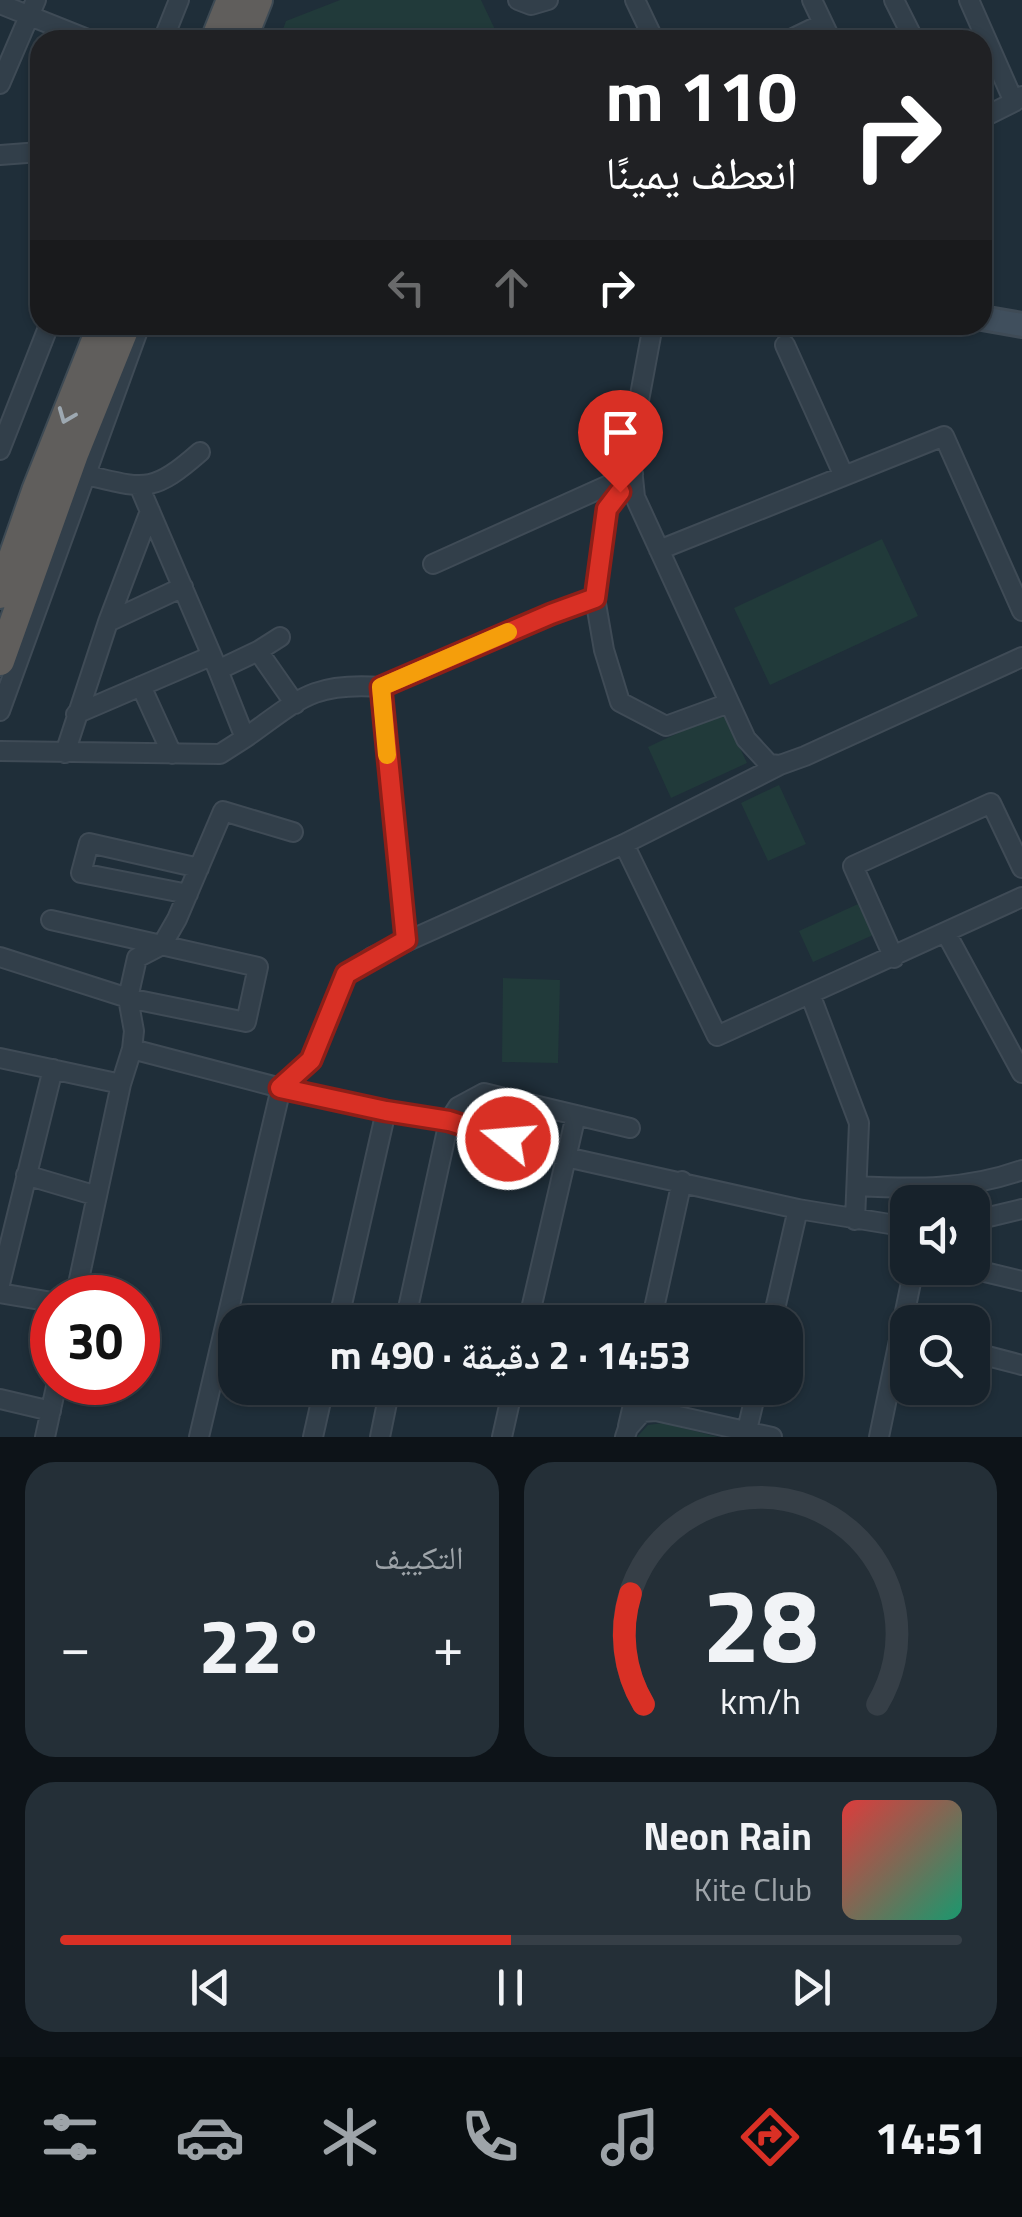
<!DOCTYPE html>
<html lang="ar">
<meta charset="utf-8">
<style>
:root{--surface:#17222b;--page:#242f37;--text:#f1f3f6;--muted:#9ea4a9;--line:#363f47;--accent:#d93025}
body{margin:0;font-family:"Titillium Web","Noto Naskh Arabic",sans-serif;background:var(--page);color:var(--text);direction:rtl;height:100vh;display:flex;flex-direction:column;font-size:38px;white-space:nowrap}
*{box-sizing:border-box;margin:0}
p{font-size:32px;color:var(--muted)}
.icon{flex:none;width:55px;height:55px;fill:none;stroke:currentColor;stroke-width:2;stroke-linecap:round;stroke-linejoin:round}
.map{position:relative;height:1437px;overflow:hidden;direction:ltr}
.panel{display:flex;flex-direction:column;gap:25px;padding:25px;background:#0d1318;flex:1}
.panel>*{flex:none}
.hud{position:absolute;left:30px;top:30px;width:962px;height:305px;border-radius:30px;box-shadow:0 2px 8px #0004,0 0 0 2px var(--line);direction:rtl;background:#202124;color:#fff;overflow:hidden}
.buttons{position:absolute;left:890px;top:1185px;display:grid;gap:20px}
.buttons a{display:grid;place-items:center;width:100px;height:100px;border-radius:20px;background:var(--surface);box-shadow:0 2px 8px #0004,0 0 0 2px var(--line);font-size:50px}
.speed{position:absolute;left:30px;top:1275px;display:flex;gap:20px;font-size:50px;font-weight:700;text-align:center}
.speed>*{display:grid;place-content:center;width:130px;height:130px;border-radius:50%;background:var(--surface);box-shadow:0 2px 8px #0004,0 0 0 2px var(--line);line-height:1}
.speed .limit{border:15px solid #d22;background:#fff;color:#111}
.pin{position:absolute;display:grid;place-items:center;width:85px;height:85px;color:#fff;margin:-102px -42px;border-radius:50% 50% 50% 0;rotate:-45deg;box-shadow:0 0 10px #0007}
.pin .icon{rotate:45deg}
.me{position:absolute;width:110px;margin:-55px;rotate:287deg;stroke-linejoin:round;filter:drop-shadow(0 0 8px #0008)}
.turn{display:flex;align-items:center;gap:35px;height:210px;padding:0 30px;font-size:45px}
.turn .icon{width:130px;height:130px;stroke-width:2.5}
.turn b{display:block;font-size:70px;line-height:85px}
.lanes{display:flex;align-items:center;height:95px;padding:0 30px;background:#0003;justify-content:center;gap:50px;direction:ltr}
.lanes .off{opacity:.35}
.big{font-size:75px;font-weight:700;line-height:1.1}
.panel .tile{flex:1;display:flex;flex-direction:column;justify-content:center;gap:15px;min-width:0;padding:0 35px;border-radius:30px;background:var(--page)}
.panel .dial{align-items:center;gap:0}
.dial svg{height:260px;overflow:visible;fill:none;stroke:var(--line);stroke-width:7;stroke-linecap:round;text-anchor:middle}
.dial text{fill:var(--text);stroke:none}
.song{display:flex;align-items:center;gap:30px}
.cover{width:120px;height:120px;border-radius:15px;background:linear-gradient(135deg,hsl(0 70% 55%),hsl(160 70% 35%))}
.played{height:10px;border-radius:5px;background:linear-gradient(90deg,var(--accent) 50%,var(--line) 50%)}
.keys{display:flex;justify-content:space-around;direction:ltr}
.heat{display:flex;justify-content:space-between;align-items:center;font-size:55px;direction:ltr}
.panel .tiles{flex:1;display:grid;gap:25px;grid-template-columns:1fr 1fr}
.tile:last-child{grid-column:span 2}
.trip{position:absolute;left:218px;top:1305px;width:585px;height:100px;border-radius:30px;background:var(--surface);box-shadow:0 2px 8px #0004,0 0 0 2px var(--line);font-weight:700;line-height:100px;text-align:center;direction:rtl}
.menu{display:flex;height:160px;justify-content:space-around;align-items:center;background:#090e11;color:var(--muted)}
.menu .icon{width:70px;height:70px}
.menu .selected{color:var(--accent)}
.menu b{font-size:45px;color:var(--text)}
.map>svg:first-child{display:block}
.green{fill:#213a3a}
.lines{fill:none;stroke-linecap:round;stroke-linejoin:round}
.minor-casing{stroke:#3f4b56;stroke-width:22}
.secondary-casing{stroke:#3f4b56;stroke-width:28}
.trunk-casing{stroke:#3d4a54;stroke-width:32}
.minor{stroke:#323f4a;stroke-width:18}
.secondary{stroke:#404f5d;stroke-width:22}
.trunk{stroke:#605e5c;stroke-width:28}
.oneway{stroke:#9da8b1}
.route-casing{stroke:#8d1f18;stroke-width:25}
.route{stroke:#d93025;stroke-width:18}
.slow{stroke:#f59e0b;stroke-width:18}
</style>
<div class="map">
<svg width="1022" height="1437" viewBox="0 0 1022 1437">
<rect width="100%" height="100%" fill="#1f2e39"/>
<path class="green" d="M 340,0 L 481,0 L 500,40 L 279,40 L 286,21 Z
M 882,539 L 918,616 L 770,685 L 734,608 Z
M 723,712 L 747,763 L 671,798 L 648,747 Z
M 779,785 L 806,844 L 768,861 L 741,803 Z
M 858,904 L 873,935 L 813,962 L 799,931 Z
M 503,978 L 560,980 L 558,1063 L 502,1062 Z
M 663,1423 L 718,1437 L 637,1437 L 648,1425 Z"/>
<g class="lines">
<defs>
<path id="minor" d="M 518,0 L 531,5 L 548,0
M 635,0 L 654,40
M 812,0 L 831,40
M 894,0 L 914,40
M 969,0 L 1014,102 L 1022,96
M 0,4 L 90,40
M 163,40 L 179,0
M 789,40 L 822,24
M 0,84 L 36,0
M 982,118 L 1014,102
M 0,155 L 40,152
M 653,325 L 630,449 L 635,497 L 746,739 L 769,764 L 780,765 L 805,756 L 1022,657
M 785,345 L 844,476
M 0,450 L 49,325
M 86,475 C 145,489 152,494 200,452
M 140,488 L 218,670 L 258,651 L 280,637
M 659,550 L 944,436 L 1022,611
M 433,564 L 633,474 L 607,509 L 595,598 L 604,650 L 620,702 L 666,726 L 729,703
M 108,622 L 150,511
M 258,651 L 295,704
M 141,686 L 172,754
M 0,711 L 140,325
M 76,714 L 211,656
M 245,738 C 299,700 311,682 381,687
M 0,751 L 220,754 L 245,738 L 218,670
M 65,753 L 108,622 L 183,587
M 624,844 L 717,1036 L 1022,897
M 188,894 L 81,873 L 89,843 L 199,868
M 946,933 L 1022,1073
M 406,940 L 381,687 L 551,614 L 595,598
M 0,957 L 128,998 L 246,1022 L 258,967 L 51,920
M 894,958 L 853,866 L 991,803 L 1022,868
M 810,994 L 859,1123 L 855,1220
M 132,1049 L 281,1088 L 386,1111 L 449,1121 L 566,1157 L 798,1209 L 908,1227
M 0,1058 L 121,1084
M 576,1115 L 630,1128
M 26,1175 L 97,1196
M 857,1186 C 915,1189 966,1190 1022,1170
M 972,1221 L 1022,1209
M 968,1268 L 1022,1281
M 0,1284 L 53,1069
M 0,1293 L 52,1302
M 75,1298 L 121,1084 L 132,1049 L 134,1031 L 128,998 L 137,958 L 162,945 L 177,919 L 223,811 L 293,832
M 338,1322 L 386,1111
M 405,1322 L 449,1121 L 458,1107 L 484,1093 L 576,1115 L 528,1322
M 651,1322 L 682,1181
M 772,1322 L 798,1209
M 972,1352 L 1022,1365
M 0,1399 L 51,1411
M 628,1426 L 637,1388
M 747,1430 L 757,1388
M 45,1437 L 57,1382
M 199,1437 L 281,1088 L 311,1060 L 346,975 L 372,957 L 624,844 L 780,765
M 313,1437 L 324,1388
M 380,1437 L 390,1388
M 502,1437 L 513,1388
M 625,1437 L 628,1428 L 642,1412 L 656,1411 L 772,1437
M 879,1437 L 914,1268"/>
<path id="secondary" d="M 982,318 L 1022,325"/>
<path id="trunk" d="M 215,40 L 231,0
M 242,40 L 258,0
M 0,594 L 36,491 L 102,325
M 0,661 L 74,454 L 126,325"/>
</defs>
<use href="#minor" class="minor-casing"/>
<use href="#secondary" class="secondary-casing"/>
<use href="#trunk" class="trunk-casing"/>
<use href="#minor" class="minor"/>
<use href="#secondary" class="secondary"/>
<use href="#trunk" class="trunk"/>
</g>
<defs><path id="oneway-chevron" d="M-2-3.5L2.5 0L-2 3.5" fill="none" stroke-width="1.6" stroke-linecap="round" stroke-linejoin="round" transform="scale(2.5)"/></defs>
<use class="oneway" href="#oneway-chevron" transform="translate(66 416) rotate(112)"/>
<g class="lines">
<defs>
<path id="route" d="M 508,1139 L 449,1121 L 386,1111 L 280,1088 L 311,1060 L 346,974 L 406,940 L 381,687 L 551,614 L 595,598 L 607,509 L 620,492"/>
</defs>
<use href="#route" class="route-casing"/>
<use href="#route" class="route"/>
<path class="slow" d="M 387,755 L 381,687 L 508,632"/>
</g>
</svg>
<div class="buttons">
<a><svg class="icon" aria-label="sound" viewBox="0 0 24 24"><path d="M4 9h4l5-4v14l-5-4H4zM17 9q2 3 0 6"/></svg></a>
<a><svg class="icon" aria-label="search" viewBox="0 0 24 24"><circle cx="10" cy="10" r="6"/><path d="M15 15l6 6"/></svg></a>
</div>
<div class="speed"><div class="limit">30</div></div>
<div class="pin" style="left:620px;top:492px;background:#d93025"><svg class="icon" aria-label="arrive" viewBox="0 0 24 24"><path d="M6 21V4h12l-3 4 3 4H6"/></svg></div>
<svg class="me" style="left:508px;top:1139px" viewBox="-20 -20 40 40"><circle r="17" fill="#d93025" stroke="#fff" stroke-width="3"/><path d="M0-11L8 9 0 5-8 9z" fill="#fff"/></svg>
<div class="trip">14:53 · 2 دقيقة · 490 m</div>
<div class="hud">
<div class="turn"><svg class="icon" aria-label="right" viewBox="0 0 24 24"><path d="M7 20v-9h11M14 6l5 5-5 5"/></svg><div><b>110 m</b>انعطف يمينًا</div></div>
<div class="lanes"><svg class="icon off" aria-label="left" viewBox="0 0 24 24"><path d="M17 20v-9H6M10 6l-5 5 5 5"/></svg><svg class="icon off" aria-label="ahead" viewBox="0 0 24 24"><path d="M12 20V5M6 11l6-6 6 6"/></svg><svg class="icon" aria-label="right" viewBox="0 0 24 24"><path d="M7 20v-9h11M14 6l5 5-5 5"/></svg></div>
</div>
</div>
<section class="panel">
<div class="tiles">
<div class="tile dial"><svg viewBox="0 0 100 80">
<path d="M14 69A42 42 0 1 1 86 69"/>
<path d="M14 69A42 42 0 0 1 10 35" stroke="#d93025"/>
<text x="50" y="56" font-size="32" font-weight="700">28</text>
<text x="50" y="72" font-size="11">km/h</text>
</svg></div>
<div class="tile"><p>التكييف</p>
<div class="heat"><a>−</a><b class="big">22°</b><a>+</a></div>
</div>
<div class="tile">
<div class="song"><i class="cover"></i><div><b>Neon Rain</b><p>Kite Club</p></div></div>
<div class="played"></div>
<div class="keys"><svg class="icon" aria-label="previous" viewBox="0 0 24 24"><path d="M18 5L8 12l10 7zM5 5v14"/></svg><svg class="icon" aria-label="pause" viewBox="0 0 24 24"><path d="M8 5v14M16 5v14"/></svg><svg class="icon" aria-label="next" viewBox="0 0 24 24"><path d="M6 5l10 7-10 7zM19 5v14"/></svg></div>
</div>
</div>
</section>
<nav class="menu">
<b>14:51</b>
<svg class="icon selected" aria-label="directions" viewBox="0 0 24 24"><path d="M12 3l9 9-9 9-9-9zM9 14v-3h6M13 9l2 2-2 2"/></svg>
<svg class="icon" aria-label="music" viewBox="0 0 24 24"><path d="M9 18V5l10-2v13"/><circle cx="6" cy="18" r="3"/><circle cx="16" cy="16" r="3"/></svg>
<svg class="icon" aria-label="phone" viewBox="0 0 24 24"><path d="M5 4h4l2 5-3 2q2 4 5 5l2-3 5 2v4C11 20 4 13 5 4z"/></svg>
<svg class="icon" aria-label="climate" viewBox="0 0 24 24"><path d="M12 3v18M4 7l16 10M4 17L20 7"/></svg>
<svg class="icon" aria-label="car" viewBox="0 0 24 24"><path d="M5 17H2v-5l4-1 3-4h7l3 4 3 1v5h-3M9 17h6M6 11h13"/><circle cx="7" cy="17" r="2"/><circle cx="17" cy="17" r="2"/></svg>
<svg class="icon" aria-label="filters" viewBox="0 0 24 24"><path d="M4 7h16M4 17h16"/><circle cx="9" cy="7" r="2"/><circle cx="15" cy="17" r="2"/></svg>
</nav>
